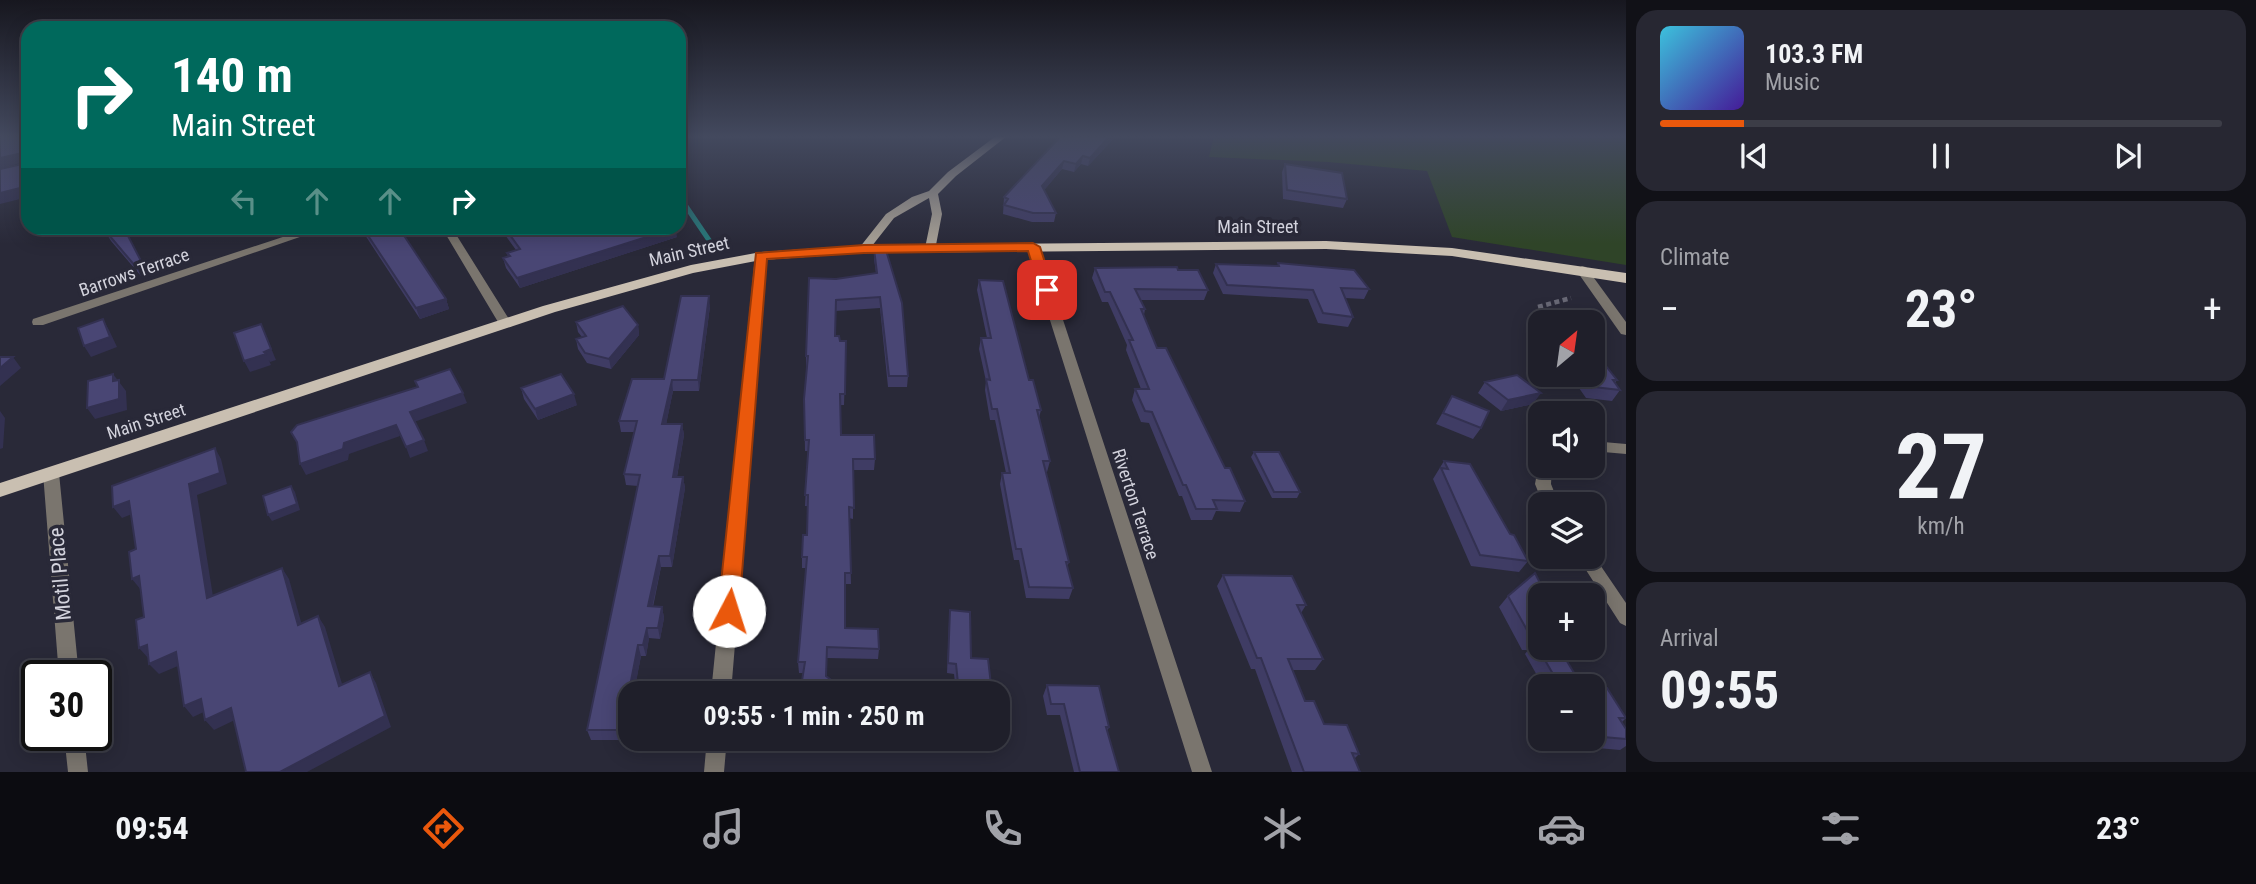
<!DOCTYPE html>
<meta charset="utf-8">
<style>
:root{--surface:#1f1f2a;--page:#272732;--text:#f1f3f6;--muted:#a1a2a8;--line:#3c3d47;--accent:#ea580c}
body{margin:0;font-family:"Roboto Condensed",sans-serif;background:var(--page);color:var(--text);height:100vh;display:flex;flex-direction:column;font-size:26px;white-space:nowrap}
*{box-sizing:border-box;margin:0}
p{font-size:23px;color:var(--muted)}
.icon{flex:none;width:38px;height:38px;fill:none;stroke:currentColor;stroke-width:2;stroke-linecap:round;stroke-linejoin:round}
.map{position:relative;flex:1;overflow:hidden}
.panel{display:flex;flex-direction:column;gap:10px;padding:10px;background:#111117;width:630px}
.panel>*{flex:none}
.top-card{position:absolute;left:21px;top:21px;width:665px;height:214px;border-radius:21px;box-shadow:0 4px 18px #0003,0 0 0 2px var(--line);background:#00695c;color:#fff;overflow:hidden}
.needle{width:46px;rotate:29deg}
.tools{position:absolute;left:1528px;top:310px;display:grid;gap:14px}
.tools a{display:grid;place-items:center;width:77px;height:77px;border-radius:14px;background:var(--surface);box-shadow:0 4px 18px #0003,0 0 0 2px var(--line);font-size:35px}
.speed{position:absolute;left:21px;top:660px;display:flex;gap:14px;font-size:35px;font-weight:700;text-align:center}
.speed>*{display:grid;place-content:center;width:91px;height:91px;border-radius:50%;background:var(--surface);box-shadow:0 4px 18px #0003,0 0 0 2px var(--line);line-height:1}
.speed .limit{border:4px solid #111;border-radius:10px;background:#fff;color:#111}
.pin{position:absolute;display:grid;place-items:center;width:60px;height:60px;color:#fff;margin:-30px;border-radius:14px;box-shadow:0 4px 10px #0006}
.me{position:absolute;width:77px;margin:-38px;rotate:5deg;stroke-linejoin:round;filter:drop-shadow(0 0 5px #0008)}
.turn{display:flex;align-items:center;gap:24px;height:147px;padding:0 35px;font-size:32px}
.turn .icon{width:91px;height:91px;stroke-width:2.5}
.turn b{display:block;font-size:49px;line-height:60px}
.lanes{display:flex;align-items:center;height:66px;padding:0 35px;background:#0003;justify-content:center;gap:35px;direction:ltr}
.lanes .off{opacity:.35}
.big{font-size:52px;font-weight:700;line-height:1.1}
.panel .card{flex:1;display:flex;flex-direction:column;justify-content:center;gap:10px;min-width:0;padding:0 24px;border-radius:21px;background:var(--page)}
.panel .dial{align-items:center;gap:0}
.dial b{font-size:91px;line-height:1}
.song{display:flex;align-items:center;gap:21px}
.cover{width:84px;height:84px;border-radius:10px;background:linear-gradient(135deg,hsl(190 70% 55%),hsl(260 70% 35%))}
.played{height:7px;border-radius:4px;background:linear-gradient(90deg,var(--accent) 15%,var(--line) 15%)}
.keys{display:flex;justify-content:space-around;direction:ltr}
.heat{display:flex;justify-content:space-between;align-items:center;font-size:38px;direction:ltr}
.trip{position:absolute;left:618px;top:681px;width:392px;height:70px;border-radius:21px;background:var(--surface);box-shadow:0 4px 18px #0003,0 0 0 2px var(--line);font-weight:700;line-height:70px;text-align:center}
.tabs{display:flex;height:112px;justify-content:space-around;align-items:center;background:#0c0c11;color:var(--muted)}
.tabs .icon{width:49px;height:49px}
.tabs .active{color:var(--accent)}
.tabs b{font-size:32px;color:var(--text)}
main{display:flex;flex:1;min-height:0}
.map>svg:first-child{display:block}
.green{fill:#2f4428}
.lines{fill:none;stroke-linecap:round;stroke-linejoin:round}
.stream{stroke:#277678;stroke-width:5}
.path{stroke:#696976;stroke-width:4.5;stroke-dasharray:5 3.5;stroke-linecap:butt}
.street{fill:#7a756e;fill-rule:evenodd}
.secondary{fill:#a69f94;fill-rule:evenodd}
.primary{fill:#c9bfb1;fill-rule:evenodd}
.wall{fill:#3f3c64}
.shaded-wall{fill:#333151}
.building{fill:#494674;stroke:#333151;stroke-width:2}
.route{fill:#ea580c;stroke:#983908;stroke-width:2}
.labels{text-anchor:middle;dominant-baseline:central;stroke-width:7;stroke-linejoin:round;paint-order:stroke}
.street-label{font-size:18px;fill:#d3d3dd;stroke:#292938}
.near-street-label{font-size:21px;fill:#d3d3dd;stroke:#292938}
</style>
<main>
<div class="map">
<svg width="1626" height="772" viewBox="0 0 1626 772">
<rect width="100%" height="100%" fill="#292938"/>
<path class="green" d="M 1214,136 L 1626,136 L 1626,265 L 1452,237 L 1427,171 L 1328,162 L 1209,157 Z"/>
<g class="lines">
<path class="stream" d="M 679,196 L 713,246"/>
<path class="path" d="M 1538,307 L 1571,298"/>
<path class="street" d="M 310,228 L 326,228 L 43,325 L 33,325 L 32,322 L 33,319 Z
M 442,228 L 452,228 L 512,324 L 511,327 L 501,327 Z
M 1033,244 L 1039,247 L 1212,772 L 1192,772 L 1027,247 Z
M 761,252 L 767,256 L 731,693 L 711,693 L 755,256 Z
M 1582,266 L 1586,267 L 1626,322 L 1626,335 L 1621,334 L 1576,270 Z
M 1592,441 L 1626,444 L 1626,454 L 1592,451 Z
M 1539,462 L 1540,466 L 1552,466 L 1551,484 L 1559,504 L 1543,504 L 1535,484 Z
M 51,467 L 56,469 L 59,473 L 79,676 L 59,676 L 43,473 L 46,469 Z
M 1592,553 L 1626,603 L 1626,626 L 1620,623 L 1577,556 L 1592,556 Z
M 64,735 L 84,735 L 88,772 L 68,772 Z
M 707,738 L 727,738 L 724,772 L 704,772 Z"/>
<path class="secondary" d="M 996,136 L 1007,136 L 956,176 L 938,194 L 942,214 L 935,250 L 927,250 L 925,248 L 932,214 L 929,198 L 894,218 L 868,251 L 860,251 L 860,247 L 886,214 L 912,197 L 929,191 L 948,172 Z"/>
<path class="primary" d="M 1326,241 L 1452,248 L 1626,273 L 1626,283 L 1452,256 L 1326,249 L 864,253 L 761,260 L 693,273 L 555,312 L 0,497 L 0,483 L 543,306 L 691,265 L 761,252 L 864,245 Z"/>
</g>
<path class="wall" d="M 1061,136 L 1116,136 L 1088,166 L 1081,164 L 1074,172 L 1062,169 L 1044,190 L 1056,213 L 1054,222 L 1032,222 L 1003,214 L 1004,197 Z
M 1285,164 L 1347,199 L 1343,208 L 1283,199 L 1282,172 Z
M 103,228 L 147,272 L 141,276 L 111,241 Z
M 362,228 L 446,299 L 449,309 L 420,319 L 365,235 Z
M 500,228 L 556,228 L 557,229 L 677,237 L 520,288 L 506,268 L 503,258 L 508,257 L 507,253 L 516,250 Z
M 874,249 L 908,376 L 907,387 L 888,387 L 880,308 L 835,311 L 835,336 L 840,341 L 846,341 L 844,405 L 841,405 L 841,435 L 875,459 L 874,470 L 853,470 L 853,519 L 849,518 L 851,584 L 845,584 L 845,628 L 879,649 L 878,659 L 827,658 L 826,677 L 852,693 L 803,673 L 799,673 L 798,662 L 806,568 L 802,568 L 802,557 L 807,535 L 808,506 L 805,506 L 808,451 L 805,451 L 804,399 L 807,367 L 806,367 L 806,356 L 836,279 L 876,273 L 874,259 Z
M 1278,263 L 1369,289 L 1364,299 L 1345,298 L 1353,317 L 1348,327 L 1318,323 L 1308,299 L 1223,294 L 1213,273 L 1216,264 L 1278,266 Z
M 1095,268 L 1178,270 L 1208,290 L 1204,300 L 1141,300 L 1145,309 L 1144,315 L 1157,348 L 1225,468 L 1245,501 L 1240,512 L 1216,511 L 1212,520 L 1191,520 L 1182,496 L 1179,496 L 1149,423 L 1141,422 L 1132,400 L 1135,389 L 1141,389 L 1126,350 L 1127,345 L 1108,302 L 1102,302 L 1092,278 Z
M 979,280 L 1029,380 L 1041,410 L 1039,418 L 1050,461 L 1047,472 L 1046,472 L 1069,562 L 1067,567 L 1073,588 L 1069,599 L 1026,598 L 1019,560 L 1014,560 L 1000,484 L 1002,473 L 1006,473 L 995,420 L 990,420 L 985,390 L 986,381 L 979,349 L 981,338 L 987,338 L 977,290 Z
M 710,306 L 699,391 L 673,391 L 666,424 L 682,424 L 684,435 L 677,477 L 683,477 L 685,488 L 672,567 L 661,567 L 653,607 L 662,607 L 664,618 L 660,639 L 649,638 L 646,656 L 641,656 L 635,686 L 630,693 L 630,738 L 645,738 L 645,740 L 591,740 L 587,730 L 638,486 L 626,485 L 624,474 L 634,432 L 621,432 L 619,421 L 664,379 Z
M 576,322 L 638,325 L 639,335 L 611,369 L 587,363 L 578,349 L 576,339 L 582,337 L 578,332 Z
M 1564,374 L 1592,374 L 1617,380 L 1615,383 L 1620,390 L 1612,401 L 1586,398 L 1579,388 L 1574,387 Z
M 1485,382 L 1533,404 L 1501,411 L 1478,393 Z
M 521,388 L 577,405 L 538,420 L 524,399 Z
M 1452,396 L 1481,428 L 1473,439 L 1436,424 Z
M 1254,452 L 1300,492 L 1297,498 L 1272,498 L 1251,457 Z
M 1444,461 L 1510,534 L 1528,561 L 1519,572 L 1471,566 L 1433,479 Z
M 1535,573 L 1540,648 L 1569,648 L 1562,654 L 1582,686 L 1585,686 L 1543,686 L 1525,654 L 1528,650 L 1522,650 L 1499,607 L 1508,596 Z
M 1223,575 L 1306,605 L 1301,613 L 1323,659 L 1315,670 L 1292,670 L 1305,701 L 1324,724 L 1359,754 L 1354,759 L 1360,772 L 1292,772 L 1255,669 L 1251,669 L 1217,586 Z
M 950,610 L 971,658 L 992,693 L 956,693 L 954,674 L 947,673 L 949,621 Z
M 1047,685 L 1109,727 L 1107,732 L 1119,772 L 1074,772 L 1060,715 L 1047,715 L 1043,696 Z
M 1592,687 L 1626,718 L 1622,722 L 1626,729 L 1626,746 L 1620,750 L 1552,744 L 1549,738 L 1592,738 Z
M 802,738 L 872,738 L 871,750 L 802,743 Z"/>
<path class="shaded-wall" d="M 1110,136 L 1116,136 L 1088,166 L 1090,158 Z
M 22,153 L 27,161 L 0,169 L 0,158 Z
M 1083,156 L 1081,164 L 1074,172 L 1076,164 Z
M 1064,161 L 1062,169 L 1041,194 L 1042,186 Z
M 28,186 L 28,197 L 0,204 L 0,193 Z
M 124,228 L 147,272 L 141,276 L 136,267 Z
M 676,228 L 677,237 L 520,288 L 517,278 Z
M 709,296 L 710,306 L 699,391 L 698,380 Z
M 446,299 L 449,309 L 420,319 L 416,308 Z
M 103,319 L 109,330 L 117,347 L 91,357 L 84,346 Z
M 261,324 L 276,360 L 270,362 L 264,352 Z
M 638,325 L 639,335 L 611,369 L 609,359 Z
M 266,354 L 271,365 L 250,372 L 244,361 Z
M 13,357 L 21,368 L 0,386 L 0,368 Z
M 113,374 L 126,391 L 127,410 L 95,419 L 87,408 L 113,381 Z
M 672,380 L 673,391 L 664,435 L 662,424 Z
M 463,393 L 467,403 L 414,422 L 410,412 Z
M 1541,393 L 1533,404 L 1501,411 L 1508,400 Z
M 574,394 L 577,405 L 538,420 L 535,409 Z
M 0,411 L 5,418 L 3,448 L 0,449 Z
M 682,424 L 684,435 L 675,488 L 673,477 Z
M 396,425 L 400,436 L 349,454 L 348,460 L 306,475 L 300,464 L 344,443 Z
M 424,440 L 428,451 L 410,458 L 406,447 Z
M 215,448 L 221,459 L 227,484 L 197,495 L 215,609 L 207,598 L 189,484 Z
M 683,477 L 685,488 L 672,567 L 670,556 Z
M 291,486 L 295,492 L 300,510 L 272,521 L 268,515 Z
M 129,501 L 137,512 L 122,518 L 113,507 Z
M 659,556 L 661,567 L 650,617 L 648,606 Z
M 282,568 L 289,579 L 305,636 L 298,625 Z
M 139,576 L 141,590 L 132,579 Z
M 662,607 L 664,618 L 660,639 L 658,628 Z
M 318,616 L 325,627 L 346,697 L 339,686 Z
M 647,628 L 649,638 L 646,656 L 643,645 Z
M 147,645 L 149,659 L 139,648 Z
M 638,645 L 641,656 L 634,693 L 630,686 Z
M 176,652 L 185,663 L 159,674 L 149,664 Z
M 370,672 L 376,683 L 391,727 L 307,772 L 280,772 Z
M 201,699 L 210,709 L 193,717 L 184,706 Z
M 231,708 L 239,718 L 214,730 L 205,720 Z"/>
<path class="building" d="M 0,136 L 28,136 L 28,186 L 0,193 L 0,169 L 23,164 L 25,155 L 22,153 L 0,158 Z
M 1061,136 L 1110,136 L 1090,158 L 1083,156 L 1076,164 L 1064,161 L 1042,186 L 1056,213 L 1033,213 L 1004,205 L 1008,199 L 1004,197 Z
M 1285,164 L 1342,173 L 1347,199 L 1287,190 Z
M 103,228 L 124,228 L 142,263 L 136,267 Z
M 363,228 L 399,228 L 446,299 L 416,308 Z
M 505,228 L 556,228 L 557,229 L 562,228 L 675,228 L 517,278 L 503,258 L 510,256 L 507,253 L 520,249 Z
M 885,247 L 902,303 L 908,376 L 889,376 L 880,297 L 836,300 L 835,336 L 839,336 L 840,341 L 846,341 L 845,394 L 840,394 L 841,435 L 874,435 L 875,459 L 853,459 L 854,508 L 849,507 L 851,573 L 845,573 L 845,628 L 878,629 L 879,649 L 827,647 L 826,676 L 839,686 L 852,687 L 852,693 L 800,693 L 805,662 L 798,662 L 807,557 L 802,557 L 803,535 L 807,535 L 808,495 L 805,495 L 809,440 L 805,440 L 804,399 L 808,356 L 806,356 L 809,278 L 836,279 L 877,273 L 874,249 Z
M 1278,263 L 1354,270 L 1369,289 L 1341,288 L 1353,317 L 1323,313 L 1313,290 L 1227,285 L 1216,264 L 1279,266 Z
M 1177,267 L 1178,270 L 1198,270 L 1208,290 L 1135,289 L 1145,309 L 1141,309 L 1157,348 L 1166,348 L 1225,468 L 1230,468 L 1245,501 L 1213,500 L 1217,509 L 1196,509 L 1186,485 L 1183,485 L 1152,412 L 1145,411 L 1135,389 L 1149,389 L 1129,340 L 1133,340 L 1110,292 L 1105,292 L 1095,268 Z
M 979,280 L 1003,281 L 1029,380 L 1033,380 L 1041,410 L 1037,410 L 1050,461 L 1043,461 L 1069,562 L 1066,562 L 1073,588 L 1029,587 L 1021,549 L 1016,549 L 1002,473 L 1010,473 L 997,409 L 992,409 L 986,379 L 990,380 L 981,338 L 991,338 Z
M 681,296 L 709,296 L 698,380 L 672,380 L 662,424 L 682,424 L 673,477 L 683,477 L 670,556 L 659,556 L 648,606 L 662,607 L 658,628 L 647,628 L 643,645 L 638,645 L 630,686 L 649,686 L 648,693 L 630,693 L 630,730 L 587,730 L 640,475 L 624,474 L 637,421 L 619,421 L 632,379 L 664,379 Z
M 623,306 L 638,325 L 609,359 L 585,353 L 576,339 L 586,336 L 576,322 Z
M 103,319 L 110,337 L 84,346 L 78,328 Z
M 261,324 L 271,349 L 264,352 L 266,354 L 244,361 L 234,333 Z
M 1592,351 L 1594,351 L 1617,380 L 1613,380 L 1620,390 L 1594,387 L 1587,377 L 1582,376 L 1580,374 L 1592,374 Z
M 0,357 L 13,357 L 0,368 Z
M 450,369 L 463,393 L 410,412 L 424,440 L 406,447 L 396,425 L 344,443 L 343,449 L 300,464 L 297,442 L 291,432 L 297,425 L 405,391 L 418,387 L 415,381 Z
M 113,374 L 113,381 L 119,380 L 119,399 L 87,408 L 88,381 Z
M 561,374 L 574,394 L 535,409 L 521,388 Z
M 1517,375 L 1541,393 L 1508,400 L 1485,382 Z
M 1452,396 L 1489,411 L 1481,428 L 1443,413 Z
M 215,448 L 220,473 L 189,484 L 207,598 L 282,568 L 298,625 L 318,616 L 339,686 L 370,672 L 385,716 L 280,772 L 246,772 L 231,708 L 205,720 L 201,699 L 184,706 L 176,652 L 149,664 L 147,645 L 139,648 L 136,620 L 144,617 L 139,576 L 132,579 L 129,552 L 136,549 L 129,501 L 113,507 L 112,486 Z
M 1254,452 L 1279,452 L 1300,492 L 1274,492 Z
M 1444,461 L 1470,464 L 1510,534 L 1514,535 L 1528,561 L 1480,555 L 1441,468 L 1448,469 Z
M 291,486 L 297,504 L 268,515 L 263,496 Z
M 1535,573 L 1546,595 L 1540,595 L 1540,640 L 1532,639 L 1508,596 Z
M 1223,575 L 1292,576 L 1306,605 L 1297,605 L 1323,659 L 1288,659 L 1305,701 L 1314,701 L 1324,724 L 1347,725 L 1359,754 L 1352,753 L 1360,772 L 1304,772 L 1261,658 L 1257,658 Z
M 950,610 L 970,612 L 971,658 L 988,659 L 992,693 L 959,693 L 956,664 L 948,663 Z
M 1540,640 L 1540,648 L 1559,648 L 1582,686 L 1585,686 L 1560,686 L 1535,643 Z
M 1047,685 L 1099,686 L 1109,727 L 1106,727 L 1119,772 L 1080,772 L 1064,704 L 1051,704 Z
M 1592,687 L 1607,688 L 1626,718 L 1619,718 L 1626,729 L 1626,739 L 1592,736 Z"/>
<linearGradient id="sky" x2="0" y2="1"><stop stop-color="#17171f"/><stop offset="0.56" stop-color="#43495e"/><stop offset="1" stop-color="#43495e" stop-opacity="0"/></linearGradient>
<rect width="1626" height="244" fill="url(#sky)"/>
<path class="route" d="M 1033,243 L 1040,247 L 1054,290 L 1052,293 L 1040,290 L 1028,251 L 864,253 L 767,259 L 739,611 L 736,617 L 729,619 L 721,617 L 718,611 L 756,253 L 864,245 Z"/>
<g class="labels">
<g class="street-label">
<text x="1258" y="226">Main Street</text>
<text transform="translate(689 251) rotate(-13)">Main Street</text>
<text transform="translate(134 272) rotate(-19)">Barrows Terrace</text>
<text transform="translate(146 421) rotate(-18)">Main Street</text>
<text transform="translate(1136 504) rotate(72)">Riverton Terrace</text>
</g>
<g class="near-street-label">
<text transform="translate(60 574) rotate(-95)">Motil Place</text>
</g>
</g>
</svg>
<div class="tools">
<a><svg class="needle" viewBox="-14 -14 28 28"><path d="M0-13l5 13h-10z" fill="#e53935"/><path d="M0 13l5-13h-10z" fill="#a1a2a8"/></svg></a>
<a><svg class="icon" aria-label="sound" viewBox="0 0 24 24"><path d="M4 9h4l5-4v14l-5-4H4zM17 9q2 3 0 6"/></svg></a>
<a><svg class="icon" aria-label="layers" viewBox="0 0 24 24"><path d="M12 4l9 5-9 5-9-5zM3 14l9 5 9-5"/></svg></a>
<a>+</a>
<a>−</a>
</div>
<div class="speed"><div class="limit">30</div></div>
<div class="pin" style="left:1047px;top:290px;background:#d93025"><svg class="icon" aria-label="arrive" viewBox="0 0 24 24"><path d="M6 21V4h12l-3 4 3 4H6"/></svg></div>
<svg class="me" style="left:729px;top:611px" viewBox="-20 -20 40 40"><circle r="19" fill="#fff"/><path d="M0-13L10 11 0 6-10 11z" fill="#ea580c"/></svg>
<div class="trip">09:55 · 1 min · 250 m</div>
<div class="top-card">
<div class="turn"><svg class="icon" aria-label="right" viewBox="0 0 24 24"><path d="M7 20v-9h11M14 6l5 5-5 5"/></svg><div><b>140 m</b>Main Street</div></div>
<div class="lanes"><svg class="icon off" aria-label="left" viewBox="0 0 24 24"><path d="M17 20v-9H6M10 6l-5 5 5 5"/></svg><svg class="icon off" aria-label="ahead" viewBox="0 0 24 24"><path d="M12 20V5M6 11l6-6 6 6"/></svg><svg class="icon off" aria-label="ahead" viewBox="0 0 24 24"><path d="M12 20V5M6 11l6-6 6 6"/></svg><svg class="icon" aria-label="right" viewBox="0 0 24 24"><path d="M7 20v-9h11M14 6l5 5-5 5"/></svg></div>
</div>
</div>
<section class="panel">
<div class="card">
<div class="song"><i class="cover"></i><div><b>103.3 FM</b><p>Music</p></div></div>
<div class="played"></div>
<div class="keys"><svg class="icon" aria-label="previous" viewBox="0 0 24 24"><path d="M18 5L8 12l10 7zM5 5v14"/></svg><svg class="icon" aria-label="pause" viewBox="0 0 24 24"><path d="M8 5v14M16 5v14"/></svg><svg class="icon" aria-label="next" viewBox="0 0 24 24"><path d="M6 5l10 7-10 7zM19 5v14"/></svg></div>
</div>
<div class="card"><p>Climate</p>
<div class="heat"><a>−</a><b class="big">23°</b><a>+</a></div>
</div>
<div class="card dial"><b>27</b><p>km/h</p></div>
<div class="card"><p>Arrival</p><b class="big">09:55</b></div>
</section>
</main>
<nav class="tabs">
<b>09:54</b>
<svg class="icon active" aria-label="directions" viewBox="0 0 24 24"><path d="M12 3l9 9-9 9-9-9zM9 14v-3h6M13 9l2 2-2 2"/></svg>
<svg class="icon" aria-label="music" viewBox="0 0 24 24"><path d="M9 18V5l10-2v13"/><circle cx="6" cy="18" r="3"/><circle cx="16" cy="16" r="3"/></svg>
<svg class="icon" aria-label="phone" viewBox="0 0 24 24"><path d="M5 4h4l2 5-3 2q2 4 5 5l2-3 5 2v4C11 20 4 13 5 4z"/></svg>
<svg class="icon" aria-label="climate" viewBox="0 0 24 24"><path d="M12 3v18M4 7l16 10M4 17L20 7"/></svg>
<svg class="icon" aria-label="car" viewBox="0 0 24 24"><path d="M5 17H2v-5l4-1 3-4h7l3 4 3 1v5h-3M9 17h6M6 11h13"/><circle cx="7" cy="17" r="2"/><circle cx="17" cy="17" r="2"/></svg>
<svg class="icon" aria-label="filters" viewBox="0 0 24 24"><path d="M4 7h16M4 17h16"/><circle cx="9" cy="7" r="2"/><circle cx="15" cy="17" r="2"/></svg>
<b>23°</b>
</nav>
